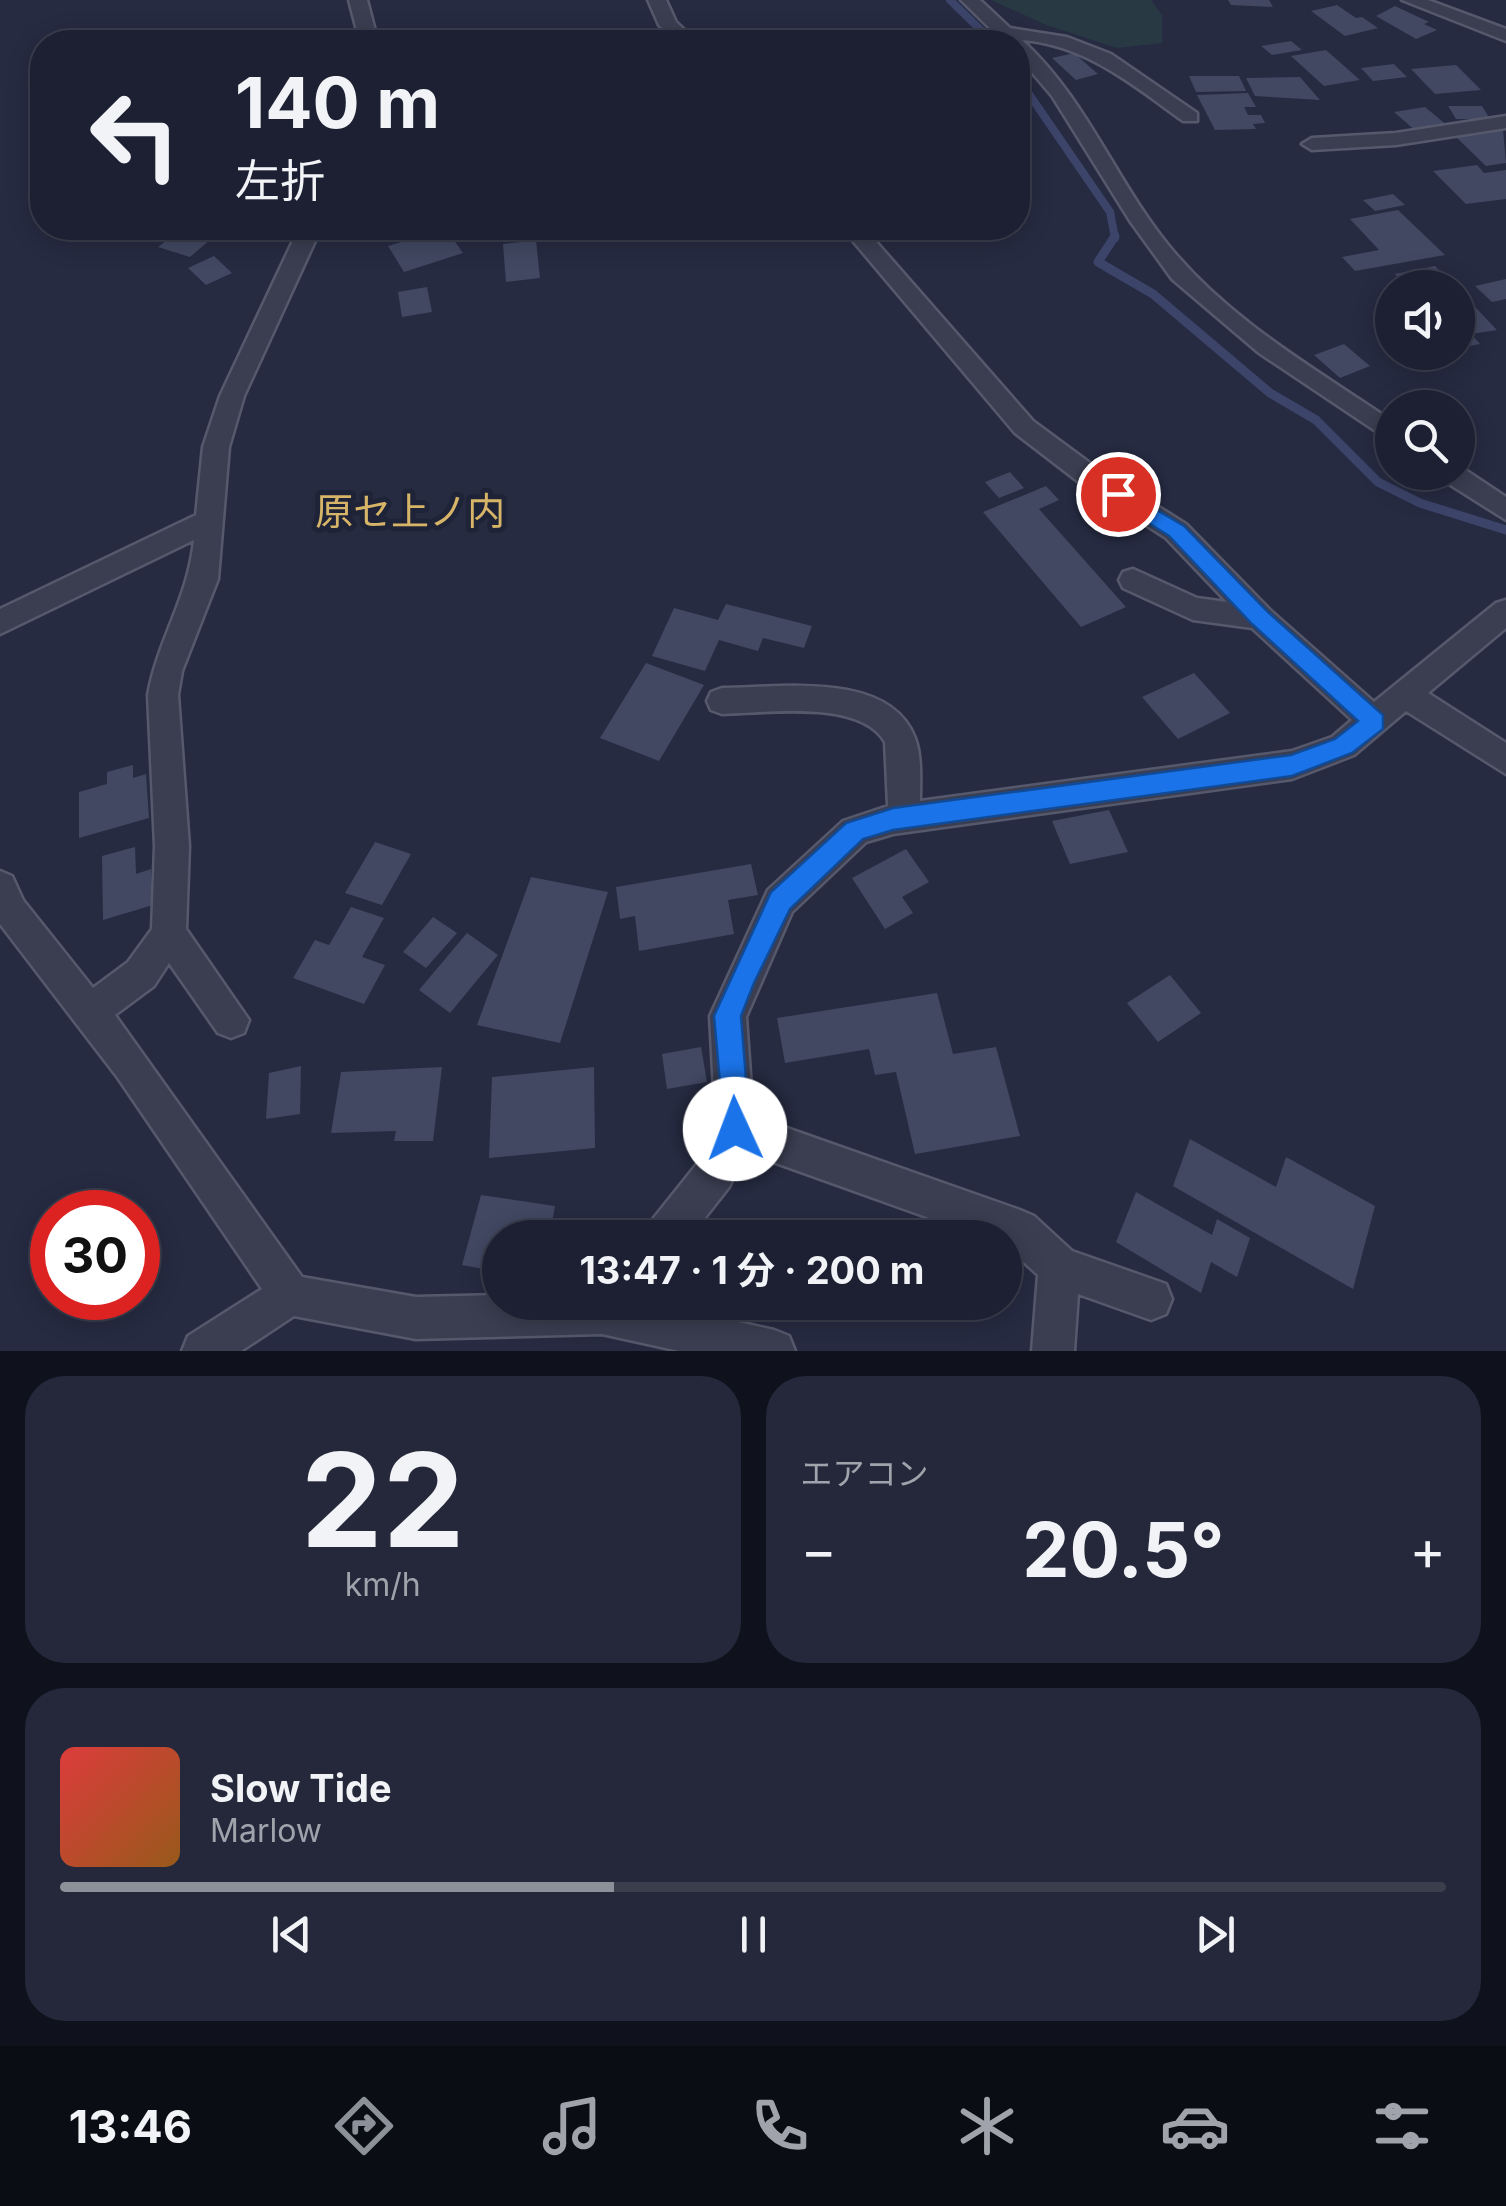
<!DOCTYPE html>
<html lang="ja">
<meta charset="utf-8">
<style>
:root{--surface:#1c2032;--page:#25283a;--text:#f1f3f6;--muted:#a0a3ac;--line:#3a3e4d;--accent:#8c9099}
body{margin:0;font-family:Inter,"Noto Sans JP",sans-serif;background:var(--page);color:var(--text);height:100vh;display:flex;flex-direction:column;font-size:38px;white-space:nowrap}
*{box-sizing:border-box;margin:0}
p{font-size:32px;color:var(--muted)}
.icon{flex:none;width:55px;height:55px;fill:none;stroke:currentColor;stroke-width:2;stroke-linecap:round;stroke-linejoin:round}
.map{position:relative;height:1351px;overflow:hidden}
.panel{display:flex;flex-direction:column;gap:25px;padding:25px;background:#0f121c;flex:1}
.panel>*{flex:none}
.guide{position:absolute;left:30px;top:30px;width:1000px;height:210px;border-radius:40px;box-shadow:0 5px 25px #0003,0 0 0 2px var(--line);background:#1c2032;color:var(--text);overflow:hidden}
.buttons{position:absolute;left:1375px;top:270px;display:grid;gap:20px}
.buttons a{display:grid;place-items:center;width:100px;height:100px;border-radius:50%;background:var(--surface);box-shadow:0 5px 25px #0003,0 0 0 2px var(--line);font-size:50px}
.speed{position:absolute;left:30px;top:1190px;display:flex;gap:20px;font-size:50px;font-weight:700;text-align:center}
.speed>*{display:grid;place-content:center;width:130px;height:130px;border-radius:50%;background:var(--surface);box-shadow:0 5px 25px #0003,0 0 0 2px var(--line);line-height:1}
.speed .limit{border:15px solid #d22;background:#fff;color:#111}
.pin{position:absolute;display:grid;place-items:center;width:85px;height:85px;color:#fff;margin:-42px;border:5px solid #fff;border-radius:50%;box-shadow:0 2px 10px #0007}
.me{position:absolute;width:110px;margin:-55px;rotate:358deg;stroke-linejoin:round;filter:drop-shadow(0 0 8px #0008)}
.turn{display:flex;align-items:center;gap:35px;height:210px;padding:0 40px;font-size:45px}
.turn .icon{width:130px;height:130px;stroke-width:2.5}
.turn b{display:block;font-size:70px;line-height:85px}
.big{font-size:75px;font-weight:700;line-height:1.1}
.panel .widget{flex:1;display:flex;flex-direction:column;justify-content:center;gap:15px;min-width:0;padding:0 35px;border-radius:40px;background:var(--page)}
.panel .dial{align-items:center;gap:0}
.dial b{font-size:130px;line-height:1}
.song{display:flex;align-items:center;gap:30px}
.cover{width:120px;height:120px;border-radius:15px;background:linear-gradient(135deg,hsl(0 70% 55%),hsl(30 70% 35%))}
.played{height:10px;border-radius:5px;background:linear-gradient(90deg,var(--accent) 40%,var(--line) 40%)}
.keys{display:flex;justify-content:space-around;direction:ltr}
.heat{display:flex;justify-content:space-between;align-items:center;font-size:55px;direction:ltr}
.panel .tiles{flex:1;display:grid;gap:25px;grid-template-columns:1fr 1fr}
.widget:last-child{grid-column:span 2}
.trip{position:absolute;left:482px;top:1220px;width:540px;height:100px;border-radius:50px;background:var(--surface);box-shadow:0 5px 25px #0003,0 0 0 2px var(--line);font-weight:700;line-height:100px;text-align:center}
.tab-bar{display:flex;height:160px;justify-content:space-around;align-items:center;background:#0b0d14;color:var(--muted)}
.tab-bar .icon{width:70px;height:70px}
.tab-bar .current{color:var(--accent)}
.tab-bar b{font-size:45px;color:var(--text)}
.map>svg:first-child{display:block}
.green{fill:#283943}
.lines{fill:none;stroke-linecap:round;stroke-linejoin:round}
.stream-far1{stroke:#3c446a;stroke-width:8}
.stream{stroke:#3c446a;stroke-width:9}
.building{fill:#424862}
.minor-casing{stroke:#56596c;stroke-width:5}
.minor{fill:#3b3e51;fill-rule:evenodd}
.route{fill:#1a73e8;stroke:#114b97;stroke-width:2.5}
.labels{text-anchor:middle;dominant-baseline:central;stroke-width:10;stroke-linejoin:round;paint-order:stroke}
.quarter-label{font-size:38px;fill:#d6b468;stroke:#1f2337}
</style>
<div class="map">
<svg width="1506" height="1351" viewBox="0 0 1506 1351">
<rect width="100%" height="100%" fill="#262b42"/>
<path class="green" d="M 991,0 L 1151,0 L 1162,15 L 1162,43 L 1117,48 L 1046,25 Z"/>
<g class="lines">
<path class="stream-far1" d="M 950,0 L 993,42
M 1018,78 L 1110,212 L 1115,238"/>
<path class="stream" d="M 1115,236 L 1098,262 L 1153,294 L 1270,393 L 1316,420 L 1378,482 L 1420,503 L 1506,530"/>
</g>
<path class="building" d="M 1228,0 L 1269,0 L 1273,7 L 1231,5 Z
M 1337,5 L 1356,18 L 1362,17 L 1378,28 L 1345,36 L 1311,11 Z
M 1395,6 L 1429,22 L 1424,24 L 1437,30 L 1416,39 L 1376,16 Z
M 1291,41 L 1302,50 L 1272,55 L 1261,46 Z
M 1326,50 L 1360,80 L 1324,86 L 1291,56 Z
M 1074,53 L 1098,74 L 1076,80 L 1052,58 Z
M 1394,64 L 1407,77 L 1373,81 L 1361,68 Z
M 1456,65 L 1481,90 L 1435,94 L 1411,69 Z
M 1189,76 L 1239,76 L 1246,91 L 1196,92 Z
M 1300,77 L 1320,100 L 1255,96 L 1246,78 Z
M 1248,93 L 1256,107 L 1244,107 L 1248,115 L 1261,115 L 1265,123 L 1253,124 L 1256,129 L 1215,130 L 1197,95 Z
M 1448,106 L 1482,106 L 1490,119 L 1456,119 Z
M 1425,107 L 1448,126 L 1417,132 L 1394,112 Z
M 1503,129 L 1506,163 L 1486,166 L 1455,136 Z
M 1477,165 L 1484,173 L 1506,170 L 1506,199 L 1466,204 L 1433,171 Z
M 1393,194 L 1405,205 L 1375,211 L 1363,200 Z
M 1398,210 L 1445,255 L 1355,271 L 1342,257 L 1379,250 L 1350,219 Z
M 182,228 L 224,228 L 190,257 L 158,247 Z
M 446,229 L 463,253 L 404,272 L 388,246 Z
M 536,240 L 540,278 L 506,282 L 503,244 Z
M 214,256 L 232,273 L 206,285 L 188,268 Z
M 1435,266 L 1456,288 L 1407,288 L 1395,274 Z
M 1506,279 L 1506,299 L 1492,302 L 1475,286 Z
M 427,287 L 432,312 L 402,317 L 398,292 Z
M 1458,289 L 1497,330 L 1471,334 L 1480,344 L 1458,348 Z
M 1344,344 L 1370,366 L 1340,378 L 1314,355 Z
M 1010,472 L 1024,488 L 999,498 L 985,482 Z
M 1046,486 L 1059,500 L 1039,509 L 1126,607 L 1081,627 L 983,512 Z
M 726,604 L 812,626 L 804,648 L 763,638 L 758,651 L 719,640 L 705,671 L 652,656 L 674,608 L 718,620 Z
M 646,663 L 704,685 L 659,761 L 600,738 Z
M 1194,673 L 1230,713 L 1178,739 L 1142,697 Z
M 133,765 L 133,778 L 146,774 L 149,818 L 79,838 L 79,792 L 107,784 L 107,772 Z
M 1109,810 L 1128,852 L 1070,864 L 1052,821 Z
M 375,842 L 411,854 L 382,905 L 345,893 Z
M 135,847 L 136,874 L 151,869 L 153,905 L 103,920 L 102,856 Z
M 906,849 L 929,882 L 902,897 L 913,913 L 885,929 L 852,878 Z
M 751,864 L 758,895 L 728,900 L 734,934 L 639,951 L 635,916 L 620,919 L 616,887 Z
M 531,877 L 608,892 L 560,1043 L 477,1025 Z
M 351,907 L 384,918 L 362,957 L 385,965 L 364,1004 L 293,978 L 315,940 L 329,945 Z
M 433,917 L 457,933 L 426,968 L 403,952 Z
M 467,933 L 498,955 L 450,1013 L 419,990 Z
M 1170,975 L 1201,1013 L 1158,1042 L 1127,1003 Z
M 937,993 L 953,1054 L 996,1047 L 1020,1136 L 915,1154 L 896,1072 L 875,1075 L 869,1049 L 785,1063 L 777,1018 Z
M 701,1047 L 707,1082 L 667,1089 L 662,1054 Z
M 301,1066 L 300,1114 L 266,1119 L 269,1073 Z
M 442,1067 L 433,1141 L 394,1141 L 396,1131 L 331,1133 L 341,1072 Z
M 594,1067 L 595,1148 L 489,1158 L 492,1077 Z
M 1190,1139 L 1276,1187 L 1286,1157 L 1375,1206 L 1353,1289 L 1173,1186 Z
M 1136,1192 L 1212,1235 L 1217,1219 L 1250,1238 L 1237,1277 L 1211,1262 L 1201,1293 L 1116,1242 Z
M 481,1195 L 555,1206 L 549,1238 L 500,1238 L 500,1272 L 462,1265 Z"/>
<g class="lines">
<defs>
<path id="minor" d="M 349,0 L 367,0 L 378,42 L 360,42 Z
M 648,0 L 666,0 L 676,22 L 697,42 L 677,42 L 659,25 Z
M 961,0 L 980,0 L 1010,28 L 1067,37 L 1111,54 L 1197,113 L 1197,121 L 1183,121 C 1133,85 1086,45 1022,40 C 1086,98 1115,180 1169,246 C 1229,320 1314,368 1392,421 L 1392,442 L 1259,353 L 1172,279 L 1130,221 L 1052,96 L 1018,56 L 1018,42 L 1004,42 Z
M 1402,0 L 1428,0 L 1506,29 L 1506,41 Z
M 1506,116 L 1506,128 L 1396,145 L 1312,150 L 1302,144 L 1312,138 L 1396,133 Z
M 299,228 L 321,228 L 244,396 L 229,447 L 218,579 L 182,671 L 178,695 L 189,846 L 186,929 L 249,1020 L 244,1033 L 231,1038 L 218,1033 L 169,963 L 154,986 L 115,1015 L 302,1277 L 416,1297 L 500,1295 L 500,1302 L 649,1302 L 774,1330 L 789,1336 L 795,1351 L 679,1351 L 602,1334 L 416,1339 L 294,1316 L 241,1351 L 182,1351 L 188,1336 L 262,1289 L 118,1078 L 0,924 L 0,871 L 12,876 L 23,900 L 93,988 L 128,962 L 152,929 L 155,846 L 148,695 C 158,639 188,599 194,540 L 0,634 L 0,609 L 196,515 L 203,447 L 220,396 Z
M 842,228 L 864,228 L 1033,421 L 1098,469 L 1186,524 L 1270,610 L 1374,702 L 1496,603 L 1506,600 L 1506,628 L 1428,693 L 1506,743 L 1506,774 L 1406,711 L 1354,755 L 1292,779 L 893,834 L 866,842 L 792,912 L 746,1017 L 753,1116 L 1020,1210 L 1034,1216 L 1072,1251 L 1166,1284 L 1172,1299 L 1166,1314 L 1151,1320 L 1078,1294 L 1074,1351 L 1032,1351 L 1038,1275 L 1005,1245 L 1005,1238 L 985,1238 L 745,1152 L 729,1187 L 689,1238 L 643,1238 L 649,1224 L 701,1159 L 716,1128 L 710,1016 L 768,890 L 843,821 L 888,806 L 885,742 C 860,699 766,713 722,714 L 711,710 L 707,701 L 711,692 L 722,688 C 779,688 889,670 915,738 C 922,757 920,781 920,801 L 1292,751 L 1332,737 L 1352,720 L 1252,628 L 1193,620 L 1123,588 L 1119,580 L 1123,572 L 1133,569 L 1197,598 L 1227,602 L 1166,538 L 1080,483 L 1015,433 Z
M 1458,465 L 1506,497 L 1506,520 L 1441,479 L 1437,472 L 1458,472 Z"/>
</defs>
<use href="#minor" class="minor-casing"/>
<use href="#minor" class="minor"/>
</g>
<path class="route" d="M 1118,487 L 1184,526 L 1268,612 L 1383,715 L 1383,729 L 1352,753 L 1292,776 L 893,830 L 863,839 L 790,909 L 754,983 L 741,1016 L 750,1129 L 745,1139 L 735,1144 L 725,1139 L 714,1016 L 771,892 L 846,823 L 893,808 L 1291,755 L 1335,739 L 1358,721 L 1252,624 L 1169,536 L 1111,499 L 1111,489 Z"/>
<g class="labels">
<g class="quarter-label">
<text x="410" y="511">原セ上ノ内</text>
</g>
</g>
</svg>
<div class="buttons">
<a><svg class="icon" aria-label="sound" viewBox="0 0 24 24"><path d="M4 9h4l5-4v14l-5-4H4zM17 9q2 3 0 6"/></svg></a>
<a><svg class="icon" aria-label="search" viewBox="0 0 24 24"><circle cx="10" cy="10" r="6"/><path d="M15 15l6 6"/></svg></a>
</div>
<div class="speed"><div class="limit">30</div></div>
<div class="pin" style="left:1118px;top:494px;background:#d93025"><svg class="icon" aria-label="arrive" viewBox="0 0 24 24"><path d="M6 21V4h12l-3 4 3 4H6"/></svg></div>
<svg class="me" style="left:735px;top:1129px" viewBox="-20 -20 40 40"><circle r="19" fill="#fff"/><path d="M0-13L10 11 0 6-10 11z" fill="#1a73e8"/></svg>
<div class="trip">13:47 · 1 分 · 200 m</div>
<div class="guide">
<div class="turn"><svg class="icon" aria-label="left" viewBox="0 0 24 24"><path d="M17 20v-9H6M10 6l-5 5 5 5"/></svg><div><b>140 m</b>左折</div></div>
</div>
</div>
<section class="panel">
<div class="tiles">
<div class="widget dial"><b>22</b><p>km/h</p></div>
<div class="widget"><p>エアコン</p>
<div class="heat"><a>−</a><b class="big">20.5°</b><a>+</a></div>
</div>
<div class="widget">
<div class="song"><i class="cover"></i><div><b>Slow Tide</b><p>Marlow</p></div></div>
<div class="played"></div>
<div class="keys"><svg class="icon" aria-label="previous" viewBox="0 0 24 24"><path d="M18 5L8 12l10 7zM5 5v14"/></svg><svg class="icon" aria-label="pause" viewBox="0 0 24 24"><path d="M8 5v14M16 5v14"/></svg><svg class="icon" aria-label="next" viewBox="0 0 24 24"><path d="M6 5l10 7-10 7zM19 5v14"/></svg></div>
</div>
</div>
</section>
<nav class="tab-bar">
<b>13:46</b>
<svg class="icon current" aria-label="directions" viewBox="0 0 24 24"><path d="M12 3l9 9-9 9-9-9zM9 14v-3h6M13 9l2 2-2 2"/></svg>
<svg class="icon" aria-label="music" viewBox="0 0 24 24"><path d="M9 18V5l10-2v13"/><circle cx="6" cy="18" r="3"/><circle cx="16" cy="16" r="3"/></svg>
<svg class="icon" aria-label="phone" viewBox="0 0 24 24"><path d="M5 4h4l2 5-3 2q2 4 5 5l2-3 5 2v4C11 20 4 13 5 4z"/></svg>
<svg class="icon" aria-label="climate" viewBox="0 0 24 24"><path d="M12 3v18M4 7l16 10M4 17L20 7"/></svg>
<svg class="icon" aria-label="car" viewBox="0 0 24 24"><path d="M5 17H2v-5l4-1 3-4h7l3 4 3 1v5h-3M9 17h6M6 11h13"/><circle cx="7" cy="17" r="2"/><circle cx="17" cy="17" r="2"/></svg>
<svg class="icon" aria-label="filters" viewBox="0 0 24 24"><path d="M4 7h16M4 17h16"/><circle cx="9" cy="7" r="2"/><circle cx="15" cy="17" r="2"/></svg>
</nav>
